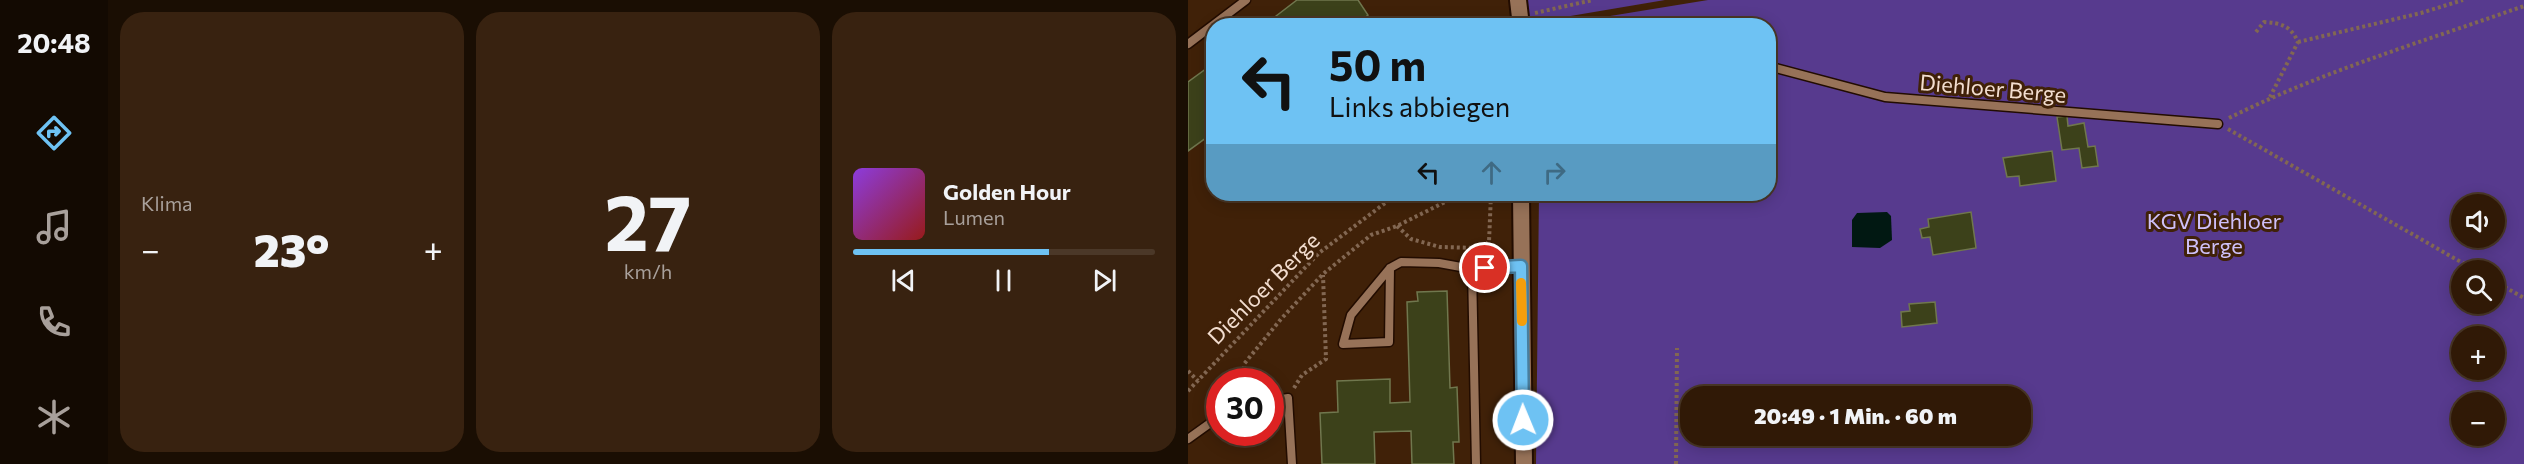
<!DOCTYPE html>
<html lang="de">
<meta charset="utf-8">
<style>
:root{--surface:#301906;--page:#382210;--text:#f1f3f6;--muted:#a8a09b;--line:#4b3828;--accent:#6ec2f3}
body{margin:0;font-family:Commissioner,sans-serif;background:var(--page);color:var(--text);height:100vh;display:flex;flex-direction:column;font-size:22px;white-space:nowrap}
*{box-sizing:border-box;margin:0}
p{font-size:20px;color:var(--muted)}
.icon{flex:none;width:33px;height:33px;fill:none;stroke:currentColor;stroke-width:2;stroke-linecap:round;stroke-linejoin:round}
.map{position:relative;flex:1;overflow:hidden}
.sheet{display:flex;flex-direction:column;gap:12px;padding:12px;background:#1a0e03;width:1080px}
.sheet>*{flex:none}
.banner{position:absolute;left:18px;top:18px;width:570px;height:183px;border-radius:24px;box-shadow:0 3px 15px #0003,0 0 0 2px var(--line);background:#6ec2f3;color:#111;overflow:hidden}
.fabs{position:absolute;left:1263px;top:194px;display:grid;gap:12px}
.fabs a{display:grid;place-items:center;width:54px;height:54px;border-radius:50%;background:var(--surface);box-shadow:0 3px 15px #0003,0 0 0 2px var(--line);font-size:30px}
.speed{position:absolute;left:18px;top:368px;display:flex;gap:12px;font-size:30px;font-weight:700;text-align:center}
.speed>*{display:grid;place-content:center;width:78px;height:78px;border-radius:50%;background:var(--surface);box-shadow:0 3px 15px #0003,0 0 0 2px var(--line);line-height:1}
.speed .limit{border:9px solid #d22;background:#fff;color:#111}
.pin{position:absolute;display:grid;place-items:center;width:51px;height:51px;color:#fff;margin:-26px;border:3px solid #fff;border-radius:50%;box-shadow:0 2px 6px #0007}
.me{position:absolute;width:66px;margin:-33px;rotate:359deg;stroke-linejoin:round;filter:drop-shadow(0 0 4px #0008)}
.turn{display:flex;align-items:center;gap:21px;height:126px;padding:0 24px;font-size:27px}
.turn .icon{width:78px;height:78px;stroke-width:2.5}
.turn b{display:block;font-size:42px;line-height:51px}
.lanes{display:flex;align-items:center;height:57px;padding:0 24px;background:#0003;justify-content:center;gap:30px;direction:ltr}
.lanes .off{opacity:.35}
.big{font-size:45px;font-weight:800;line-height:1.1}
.sheet .widget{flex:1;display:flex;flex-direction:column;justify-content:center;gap:9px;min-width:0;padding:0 21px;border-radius:24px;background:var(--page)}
.sheet .dial{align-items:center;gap:0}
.dial b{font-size:78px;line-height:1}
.song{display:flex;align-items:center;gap:18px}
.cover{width:72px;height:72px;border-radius:9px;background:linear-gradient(135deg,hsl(270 70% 55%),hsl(0 70% 35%))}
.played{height:6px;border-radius:3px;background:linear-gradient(90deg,var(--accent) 65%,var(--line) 65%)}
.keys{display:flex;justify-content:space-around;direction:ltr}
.heat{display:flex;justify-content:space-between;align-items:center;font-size:33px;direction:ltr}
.sheet .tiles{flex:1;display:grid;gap:12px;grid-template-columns:repeat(3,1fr)}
.trip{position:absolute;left:492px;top:386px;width:351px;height:60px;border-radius:24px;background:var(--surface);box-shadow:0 3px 15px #0003,0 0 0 2px var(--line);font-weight:800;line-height:60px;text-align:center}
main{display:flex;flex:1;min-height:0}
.menu{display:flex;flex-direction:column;width:108px;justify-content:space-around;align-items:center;background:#130a02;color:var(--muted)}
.menu .icon{width:42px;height:42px}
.menu .on{color:var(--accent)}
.menu b{font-size:27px;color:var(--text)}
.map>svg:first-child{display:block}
.green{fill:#573a8e;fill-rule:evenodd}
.water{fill:#011812}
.building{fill:#3c411a;stroke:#70774e;stroke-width:1.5}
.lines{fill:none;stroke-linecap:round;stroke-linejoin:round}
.lane-casing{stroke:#220c00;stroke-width:11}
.street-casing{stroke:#220c00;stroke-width:20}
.path{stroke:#826752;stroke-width:4;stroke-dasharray:3 3;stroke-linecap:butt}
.lane{stroke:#977258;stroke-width:8}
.street{stroke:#977258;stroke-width:16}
.route-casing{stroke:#487e9e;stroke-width:15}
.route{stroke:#6ec2f3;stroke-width:10}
.slow{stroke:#f59e0b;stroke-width:10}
.labels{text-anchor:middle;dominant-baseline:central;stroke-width:6;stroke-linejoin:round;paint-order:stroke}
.street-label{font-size:22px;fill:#f2ddcf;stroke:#402108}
.park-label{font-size:22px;fill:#cec0f9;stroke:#402108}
</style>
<main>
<nav class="menu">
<b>20:48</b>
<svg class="icon on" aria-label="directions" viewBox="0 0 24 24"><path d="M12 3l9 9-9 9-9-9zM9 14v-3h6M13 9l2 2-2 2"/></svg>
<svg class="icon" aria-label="music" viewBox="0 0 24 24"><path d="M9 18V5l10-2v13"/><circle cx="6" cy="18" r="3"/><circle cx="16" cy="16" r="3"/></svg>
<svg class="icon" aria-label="phone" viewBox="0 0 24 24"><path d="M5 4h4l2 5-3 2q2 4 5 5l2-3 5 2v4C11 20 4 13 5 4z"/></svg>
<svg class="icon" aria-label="climate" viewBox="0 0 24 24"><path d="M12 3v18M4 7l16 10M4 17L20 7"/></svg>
</nav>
<section class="sheet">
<div class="tiles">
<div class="widget"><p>Klima</p>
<div class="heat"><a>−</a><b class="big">23°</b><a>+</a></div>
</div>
<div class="widget dial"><b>27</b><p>km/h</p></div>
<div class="widget">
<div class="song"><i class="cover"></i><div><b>Golden Hour</b><p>Lumen</p></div></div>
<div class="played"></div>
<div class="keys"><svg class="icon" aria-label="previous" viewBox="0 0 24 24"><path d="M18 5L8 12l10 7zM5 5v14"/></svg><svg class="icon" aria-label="pause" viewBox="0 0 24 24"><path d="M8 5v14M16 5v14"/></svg><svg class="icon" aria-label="next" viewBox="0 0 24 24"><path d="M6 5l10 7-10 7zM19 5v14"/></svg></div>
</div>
</div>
</section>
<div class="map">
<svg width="1336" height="464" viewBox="0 0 1336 464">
<rect width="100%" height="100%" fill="#402108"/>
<path class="green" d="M 337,0 L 477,0 L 341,23 Z
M 520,0 L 1336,0 L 1336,464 L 348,464 L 351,194 L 580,194 L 580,26 L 367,25 ZM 1274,204 L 1306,204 L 1306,237 L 1274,237 ZM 1274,270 L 1306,270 L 1306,303 L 1274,303 ZM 1274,336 L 1306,336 L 1306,369 L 1274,369 ZM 502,396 L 832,396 L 832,435 L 502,435 ZM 1274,402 L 1306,402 L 1306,435 L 1274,435 Z"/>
<path class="water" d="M 699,212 L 703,216 L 704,240 L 692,248 L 664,247 L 664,220 L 669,213 Z"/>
<path class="building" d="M 109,0 L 170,0 L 180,15 L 167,26 L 75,26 Z
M 26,63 L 26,132 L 0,151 L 0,82 Z
M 879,116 L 880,126 L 896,123 L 900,147 L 907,146 L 910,166 L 894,168 L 891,148 L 874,150 L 869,117 Z
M 864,151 L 868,181 L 832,186 L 831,176 L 819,177 L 815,158 Z
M 783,212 L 788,248 L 745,255 L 742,237 L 734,238 L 732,229 L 741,227 L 740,219 Z
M 259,291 L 262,388 L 269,387 L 271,442 L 265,442 L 266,464 L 224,464 L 223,431 L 186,432 L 187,464 L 134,464 L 132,413 L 150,412 L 149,381 L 202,379 L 202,403 L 222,402 L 219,302 L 230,301 L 229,292 Z
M 747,302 L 749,323 L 714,327 L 713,312 L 722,311 L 721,304 Z"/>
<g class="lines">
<defs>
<path id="lane" d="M 0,44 L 58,0
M 580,66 L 697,97 L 1030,124
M 202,268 L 201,342 L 155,344 L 163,315 L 202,268 L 213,262 L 251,263 L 284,269
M 82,401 L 100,398 L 104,464
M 0,439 L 32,416
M 288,464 L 284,269 L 333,266"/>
<path id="street" d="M 330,0 L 333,26
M 333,194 L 336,464"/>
</defs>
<use href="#lane" class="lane-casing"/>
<use href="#street" class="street-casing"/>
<path class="path" d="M 347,13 L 405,0
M 1068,32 L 1076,22 C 1093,23 1103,26 1110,42 L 1082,97
M 1110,42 L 1233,13 L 1275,0
M 1041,118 C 1135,71 1237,41 1336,6
M 1040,129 L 1287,270
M 209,226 L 223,239 L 252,247 L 293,248 L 301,242 L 303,194
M 1306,281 L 1336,298
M 0,371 L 10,381
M 56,381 L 56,364 L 93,319 L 135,274 L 183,235 L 209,226 L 273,194
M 106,388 L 114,375 L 138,359 L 135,275
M 0,391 L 131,253 L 209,194
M 488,464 L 489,348"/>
<use href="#lane" class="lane"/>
<use href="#street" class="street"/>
</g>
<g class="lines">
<defs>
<path id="route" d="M 297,268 L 333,266 L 335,420"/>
</defs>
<use href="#route" class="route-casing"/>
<use href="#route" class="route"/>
<path class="slow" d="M 333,283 L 334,321"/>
</g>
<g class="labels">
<g class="street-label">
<text transform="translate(805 88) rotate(5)">Diehloer Berge</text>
<text transform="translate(75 288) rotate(-45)">Diehloer Berge</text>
</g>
<g class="park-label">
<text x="1026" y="220">KGV Diehloer<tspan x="1026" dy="25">Berge</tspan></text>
</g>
</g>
</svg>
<div class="fabs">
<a><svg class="icon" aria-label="sound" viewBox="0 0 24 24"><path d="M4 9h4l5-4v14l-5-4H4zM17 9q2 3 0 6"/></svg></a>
<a><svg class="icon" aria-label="search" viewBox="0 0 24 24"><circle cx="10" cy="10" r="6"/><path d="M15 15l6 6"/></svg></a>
<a>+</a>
<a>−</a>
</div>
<div class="speed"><div class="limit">30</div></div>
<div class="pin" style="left:297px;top:268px;background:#d93025"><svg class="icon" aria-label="arrive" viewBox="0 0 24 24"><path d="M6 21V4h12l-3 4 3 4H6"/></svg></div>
<svg class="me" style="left:335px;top:420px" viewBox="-20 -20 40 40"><circle r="17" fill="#6ec2f3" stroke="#fff" stroke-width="3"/><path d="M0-11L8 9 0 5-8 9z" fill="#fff"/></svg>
<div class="trip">20:49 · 1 Min. · 60 m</div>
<div class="banner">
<div class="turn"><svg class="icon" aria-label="left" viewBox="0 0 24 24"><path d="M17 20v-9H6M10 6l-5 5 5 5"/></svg><div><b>50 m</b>Links abbiegen</div></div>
<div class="lanes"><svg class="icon" aria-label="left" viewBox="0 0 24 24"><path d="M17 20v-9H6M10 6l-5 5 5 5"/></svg><svg class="icon off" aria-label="ahead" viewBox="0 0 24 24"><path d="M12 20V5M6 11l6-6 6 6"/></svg><svg class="icon off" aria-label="right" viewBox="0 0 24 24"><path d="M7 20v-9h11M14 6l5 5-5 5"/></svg></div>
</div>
</div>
</main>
